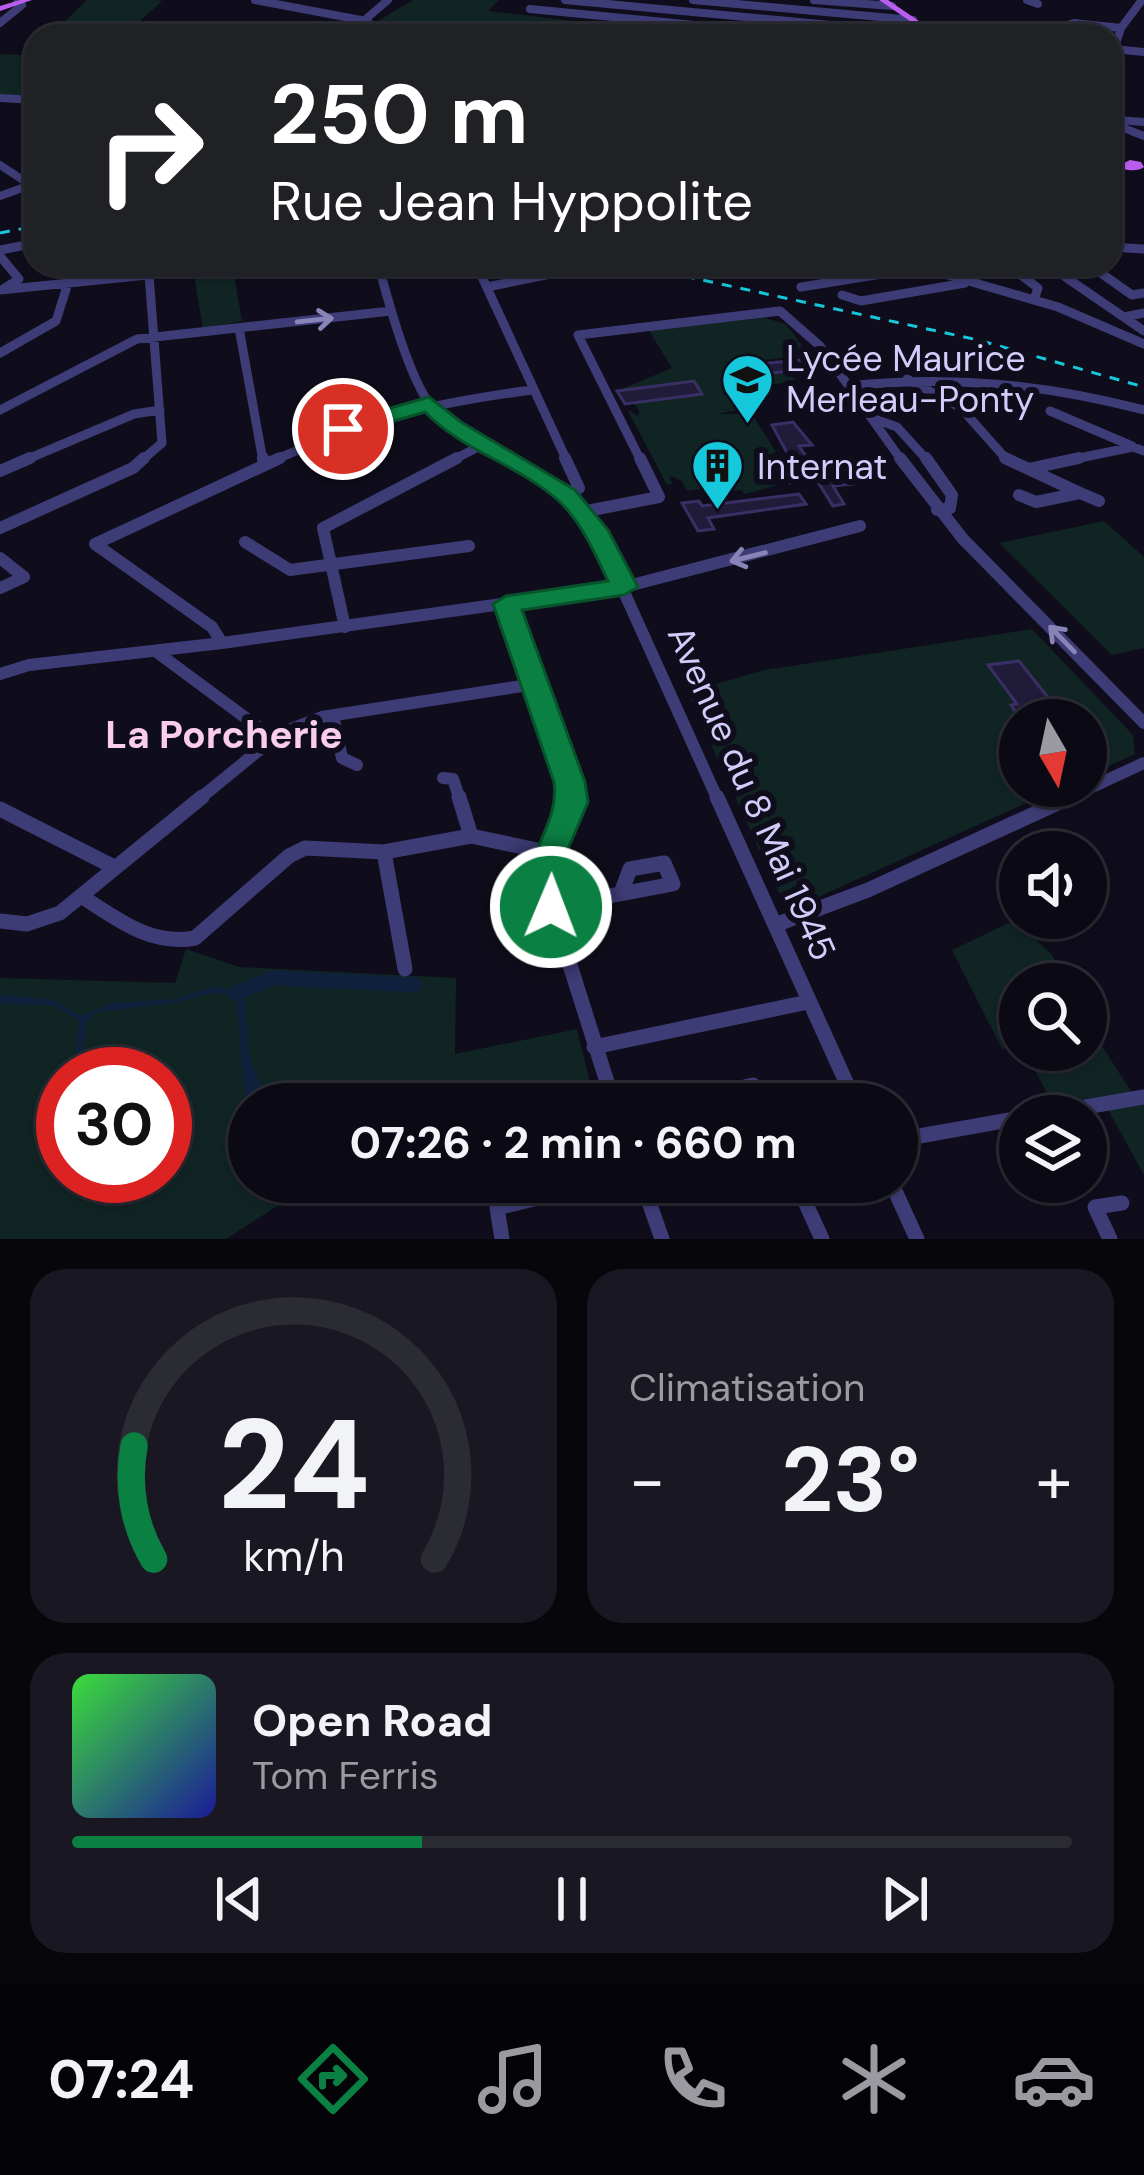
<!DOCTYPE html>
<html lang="fr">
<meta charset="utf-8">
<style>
:root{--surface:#0b0a14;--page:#191822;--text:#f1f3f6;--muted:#9a9aa0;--line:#2b2b34;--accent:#0b8043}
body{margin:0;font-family:"DM Sans",sans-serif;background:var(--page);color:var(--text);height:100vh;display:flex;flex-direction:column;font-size:45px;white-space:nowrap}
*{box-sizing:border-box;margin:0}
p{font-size:39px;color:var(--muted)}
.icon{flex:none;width:66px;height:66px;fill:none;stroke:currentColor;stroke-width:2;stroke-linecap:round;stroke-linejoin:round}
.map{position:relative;height:1239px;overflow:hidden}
.panel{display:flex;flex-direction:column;gap:30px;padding:30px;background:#06060b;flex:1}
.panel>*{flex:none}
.guide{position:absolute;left:24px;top:24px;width:1098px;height:252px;border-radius:36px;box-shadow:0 3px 9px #0004,0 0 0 3px var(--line);background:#202124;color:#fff;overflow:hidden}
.needle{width:78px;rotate:171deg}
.fabs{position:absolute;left:999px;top:699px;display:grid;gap:24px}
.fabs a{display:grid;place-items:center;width:108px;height:108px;border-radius:50%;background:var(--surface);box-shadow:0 3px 9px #0004,0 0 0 3px var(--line);font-size:60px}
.speed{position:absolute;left:36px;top:1047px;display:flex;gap:24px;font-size:60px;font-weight:700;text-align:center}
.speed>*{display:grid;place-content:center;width:156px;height:156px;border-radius:50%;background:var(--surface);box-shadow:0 3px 9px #0004,0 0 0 3px var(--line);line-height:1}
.speed .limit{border:18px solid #d22;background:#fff;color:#111}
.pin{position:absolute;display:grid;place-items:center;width:102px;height:102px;color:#fff;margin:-51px;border:6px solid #fff;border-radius:50%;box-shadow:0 3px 12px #0007}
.me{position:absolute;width:132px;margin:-66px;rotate:1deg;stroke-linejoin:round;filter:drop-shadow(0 0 9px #0008)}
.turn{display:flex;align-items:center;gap:42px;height:252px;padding:0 48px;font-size:54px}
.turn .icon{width:156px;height:156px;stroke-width:2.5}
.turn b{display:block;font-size:84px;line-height:102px}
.big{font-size:90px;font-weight:700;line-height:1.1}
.panel .tile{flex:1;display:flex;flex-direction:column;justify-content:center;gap:18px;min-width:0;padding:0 42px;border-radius:36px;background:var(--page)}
.panel .dial{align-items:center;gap:0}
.dial svg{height:312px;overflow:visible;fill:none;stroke:var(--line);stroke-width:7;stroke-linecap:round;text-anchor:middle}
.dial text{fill:var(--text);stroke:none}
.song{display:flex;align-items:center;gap:36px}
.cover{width:144px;height:144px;border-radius:18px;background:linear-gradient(135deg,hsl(120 70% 55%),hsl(240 70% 35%))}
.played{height:12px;border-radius:6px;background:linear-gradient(90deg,var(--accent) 35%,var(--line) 35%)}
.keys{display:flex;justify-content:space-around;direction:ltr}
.heat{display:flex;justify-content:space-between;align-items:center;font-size:66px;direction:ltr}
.panel .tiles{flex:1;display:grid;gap:30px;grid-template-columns:1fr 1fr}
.tile:last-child{grid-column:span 2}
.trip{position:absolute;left:228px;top:1083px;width:690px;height:120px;border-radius:60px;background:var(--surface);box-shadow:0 3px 9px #0004,0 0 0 3px var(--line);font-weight:700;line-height:120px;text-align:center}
.tabs{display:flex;height:192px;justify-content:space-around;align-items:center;background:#040408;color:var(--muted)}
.tabs .icon{width:84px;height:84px}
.tabs .on{color:var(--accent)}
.tabs b{font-size:54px;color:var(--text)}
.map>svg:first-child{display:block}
.green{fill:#102423;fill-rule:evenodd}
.water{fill:#0f213c}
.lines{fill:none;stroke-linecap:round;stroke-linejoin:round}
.stream{stroke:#0f213c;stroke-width:4.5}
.canal{stroke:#0f213c;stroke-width:15}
.building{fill:#211b3a;stroke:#392f64;stroke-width:3}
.minor-far3{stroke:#3e3c76;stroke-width:8}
.minor-far2{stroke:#3e3c76;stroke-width:9}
.minor-far1{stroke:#3e3c76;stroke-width:12}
.minor{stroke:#3e3c76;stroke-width:15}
.major{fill:#b95def;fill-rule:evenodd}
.rail{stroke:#15c8dc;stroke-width:3;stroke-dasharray:10 9;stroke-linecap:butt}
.oneway{stroke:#8884b8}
.route{fill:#0b8043;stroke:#07532c;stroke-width:3}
.labels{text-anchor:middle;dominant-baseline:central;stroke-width:12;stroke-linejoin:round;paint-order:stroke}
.poi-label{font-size:36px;fill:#d1ccfa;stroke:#0f0d1b;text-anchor:start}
.street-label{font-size:36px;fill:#d1ccfa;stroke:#0f0d1b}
.neighbourhood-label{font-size:39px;font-weight:bold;fill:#facdea;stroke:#0f0d1b}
</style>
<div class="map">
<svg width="1144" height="1239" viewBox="0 0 1144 1239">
<rect width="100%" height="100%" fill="#0f0d1b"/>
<path class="green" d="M 87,0 L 154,0 L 162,1 L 125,35 L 56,30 Z
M 413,0 L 499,0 L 488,11 L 701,36 L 382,36 L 376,22 Z
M 36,44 L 36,97 L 0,96 L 0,54 L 21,55 Z
M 233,269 L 242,321 L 203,329 L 194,275 Z
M 765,318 L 786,324 L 809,355 L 732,364 L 741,378 L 791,373 L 795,381 L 721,393 L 730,396 L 738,410 L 717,414 L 752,414 L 776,452 L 761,460 L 775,486 L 745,494 L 741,490 L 712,494 L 708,488 L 687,491 L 682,481 L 669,475 L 672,484 L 667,485 L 627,409 L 637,416 L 640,412 L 634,403 L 701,393 L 693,381 L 617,391 L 672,368 L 648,329 Z
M 1104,521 L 1144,557 L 1144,648 L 1112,655 L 999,543 Z
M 1032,629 L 1133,735 L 1135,754 L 1086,776 L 1086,720 L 1020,720 L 1020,786 L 1064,786 L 805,903 L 779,893 L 687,692 L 765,670 Z
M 1015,920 L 1052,955 L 1070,984 L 1020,984 L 1020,1046 L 1002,1049 L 952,950 Z
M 186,949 L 239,967 L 456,978 L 455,1054 L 577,1029 L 590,1083 L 570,1104 L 249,1104 L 249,1182 L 339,1182 L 299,1192 L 226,1239 L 0,1239 L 0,978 L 175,983 ZM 63,1074 L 165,1074 L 165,1176 L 63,1176 Z
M 1095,1035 L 1139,1104 L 1144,1104 L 1144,1175 L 1101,1097 L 1053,1104 L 1024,1050 L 1086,1050 L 1086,1037 Z"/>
<path class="water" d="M 213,987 L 234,990 L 244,999 L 250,1059 L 268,1104 L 249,1104 L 249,1146 L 237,1004 L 231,994 L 213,993 L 174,1003 L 97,1012 L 85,1025 L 82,1074 L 74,1074 L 79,1019 L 53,1006 L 0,1003 L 0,995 L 52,999 L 81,1016 L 112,1003 L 175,999 Z"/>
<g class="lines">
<path class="stream" d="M 239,1004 L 247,1084"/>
<path class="canal" d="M 236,993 L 272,978 L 414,985"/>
</g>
<path class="building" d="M 808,359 L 815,368 L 746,376 L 740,366 Z
M 694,381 L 702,394 L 625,404 L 617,391 Z
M 793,422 L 812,445 L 799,446 L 812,465 L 837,462 L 852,484 L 833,486 L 844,504 L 833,506 L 816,479 L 790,483 L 787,477 L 777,478 L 769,465 L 792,462 L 772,425 Z
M 799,494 L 806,504 L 708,518 L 714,529 L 698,531 L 682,503 L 699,501 L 702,506 Z
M 1019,661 L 1054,705 L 1077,720 L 1021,720 L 1011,705 L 1017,704 L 988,665 Z"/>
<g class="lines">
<path class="minor-far3" d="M 255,0 L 361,20
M 565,0 L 936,35
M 693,0 L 913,20
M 814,0 L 892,6
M 1027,0 L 1038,4
M 530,9 L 757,31
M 367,18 L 388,0
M 368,21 L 377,36
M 0,23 L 22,5 L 17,3
M 1052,36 L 1054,29 L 1074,23 L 1121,28
M 1114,49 L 1144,52
M 1110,62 L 1121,28 L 1142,0
M 1110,79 L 1116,121 L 1112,123
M 0,98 L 36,100
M 1117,120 L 1144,122
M 1111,123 L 1144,136
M 0,165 L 26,182
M 0,196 L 25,187"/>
<path class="minor-far2" d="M 1110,247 L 1144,249
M 0,250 L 36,243
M 0,256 L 19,279 L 3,289
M 378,264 C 388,300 409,379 432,407 C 452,431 483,445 510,461
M 476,264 L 567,461
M 742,264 L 783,269
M 910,264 L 1058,307 L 1144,344
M 1006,264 L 1038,288 L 1034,300
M 1088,264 L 1132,295 L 1144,293
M 1064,276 L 1144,331
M 487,287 L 590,266
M 801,287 L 944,264
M 0,290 L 257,264
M 842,295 L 861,301 L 965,283
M 780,311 L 820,346 L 902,461
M 1124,317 L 1144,313
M 239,328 L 263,461
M 0,353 L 56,321 L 68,283
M 907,379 L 961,408 L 1008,461
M 848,386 C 950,375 1044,384 1144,410
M 0,410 L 137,339 L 391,311
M 1050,411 L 1132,446
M 872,418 L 897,427 L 928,461
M 23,461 L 134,414 L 160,410
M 141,461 L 162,443 L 149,275
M 273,461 C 365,419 433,403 532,390
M 451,461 L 484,444
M 641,461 L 578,335 L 780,311
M 1065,461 L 1133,447 L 1144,451"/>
<path class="minor-far1" d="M 263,458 L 264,465
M 280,458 L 95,544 L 212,627 L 222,643 L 624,587 L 860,526
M 505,458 L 566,495 L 596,530 L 718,800
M 565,458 L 579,488 L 566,495
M 900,458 L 963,539 L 1144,723
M 926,458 L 952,495 L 950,508 L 937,510
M 1005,458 L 1080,493 L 1036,502 L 1019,495
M 1028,469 L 1079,458
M 0,471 L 30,458
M 1080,493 L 1099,501
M 582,512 L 659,497 L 640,458
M 0,528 L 133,468 L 144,458
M 245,542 L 290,570 L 469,546
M 0,558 L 24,577 L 0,588
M 506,604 L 570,782 L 569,800
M 345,627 L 323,528 L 457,458
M 158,653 L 273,738
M 0,674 L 29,665 L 222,643
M 333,715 L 342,758 L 357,765
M 443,778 L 453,779 L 460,800
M 198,800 L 280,733 L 322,717 L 535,684
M 1064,800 L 1144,763"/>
<path class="minor" d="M 459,797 L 471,836
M 570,797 L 544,883 L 614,1104
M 717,797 L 856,1104
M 0,809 L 114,867
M 384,852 L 405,969
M 81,896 C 117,919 150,946 195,938 L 289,856 L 305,848 L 384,852 L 471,836 L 551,853
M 551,907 L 673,884 L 664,863 L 630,869 L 621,893
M 0,921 L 27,924 L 60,913 L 202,797
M 775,925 L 868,890 L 1071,797
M 594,1047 L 808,1002
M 672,1104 L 753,1085 L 761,1104
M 1034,1116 L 1144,1097
M 897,1140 L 1020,1118
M 642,1182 L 662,1239
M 796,1182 L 822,1239
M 891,1182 L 917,1239
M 502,1239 L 497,1208 L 603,1182
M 1110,1239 L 1095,1207 L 1122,1203"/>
<path class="major" d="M 20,0 L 32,0 L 0,11 L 0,6 Z
M 879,0 L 888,0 L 941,36 L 932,36 Z
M 1130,160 L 1141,162 L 1144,167 C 1138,172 1124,171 1118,166 Z"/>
<path class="rail" d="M 0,233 L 36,226
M 629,264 L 978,340 L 1144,387"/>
</g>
<defs><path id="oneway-shaft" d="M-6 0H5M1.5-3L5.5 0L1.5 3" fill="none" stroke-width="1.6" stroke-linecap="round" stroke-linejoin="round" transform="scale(3)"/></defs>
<g class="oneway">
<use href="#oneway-shaft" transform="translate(315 320) rotate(-6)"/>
<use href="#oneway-shaft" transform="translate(748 557) rotate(166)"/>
<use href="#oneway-shaft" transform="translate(1062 639) rotate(-134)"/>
</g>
<path class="route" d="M 429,397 L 461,422 L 575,490 L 608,530 L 638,587 L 624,595 L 522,610 L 585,782 L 588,802 L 560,868 L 568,907 L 563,916 L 551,919 L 539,916 C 509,861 561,833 554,782 L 493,604 L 506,596 L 608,581 C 595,553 582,523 559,501 C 519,465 463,451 425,412 L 343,436 L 332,429 L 335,424 Z"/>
<defs>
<symbol id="school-pin" viewBox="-11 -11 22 30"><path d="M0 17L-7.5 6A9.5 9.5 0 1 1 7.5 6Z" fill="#15c8dc" stroke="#0f0d1b"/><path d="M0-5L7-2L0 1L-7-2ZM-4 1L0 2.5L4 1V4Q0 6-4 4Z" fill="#111"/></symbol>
<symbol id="building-pin" viewBox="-11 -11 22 30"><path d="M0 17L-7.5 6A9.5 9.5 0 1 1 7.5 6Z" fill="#15c8dc" stroke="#0f0d1b"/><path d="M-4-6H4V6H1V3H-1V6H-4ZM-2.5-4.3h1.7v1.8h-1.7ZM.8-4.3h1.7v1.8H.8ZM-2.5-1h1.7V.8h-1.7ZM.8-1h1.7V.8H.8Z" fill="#111"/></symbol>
</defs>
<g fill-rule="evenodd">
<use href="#school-pin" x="718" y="350" width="59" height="81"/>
<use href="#building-pin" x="688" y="436" width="59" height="81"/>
</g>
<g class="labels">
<g class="poi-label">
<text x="786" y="358">Lycée Maurice<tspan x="786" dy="41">Merleau-Ponty</tspan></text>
<text x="757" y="466">Internat</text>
</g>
<g class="street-label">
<text transform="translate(752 793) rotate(66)">Avenue du 8 Mai 1945</text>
</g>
<g class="neighbourhood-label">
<text x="224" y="734">La Porcherie</text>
</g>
</g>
</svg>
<div class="fabs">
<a><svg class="needle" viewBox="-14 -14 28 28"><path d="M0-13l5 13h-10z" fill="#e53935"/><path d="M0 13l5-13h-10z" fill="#9a9aa0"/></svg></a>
<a><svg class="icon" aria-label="sound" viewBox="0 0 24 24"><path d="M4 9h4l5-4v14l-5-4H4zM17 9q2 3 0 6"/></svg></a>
<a><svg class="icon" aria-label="search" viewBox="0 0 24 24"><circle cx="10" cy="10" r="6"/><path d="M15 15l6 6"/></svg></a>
<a><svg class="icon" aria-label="layers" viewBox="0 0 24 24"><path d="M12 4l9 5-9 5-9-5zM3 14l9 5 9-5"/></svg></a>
</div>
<div class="speed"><div class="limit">30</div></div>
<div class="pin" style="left:343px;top:429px;background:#d93025"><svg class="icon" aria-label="arrive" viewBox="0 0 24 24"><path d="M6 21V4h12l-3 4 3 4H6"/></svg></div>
<svg class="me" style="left:551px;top:907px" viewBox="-20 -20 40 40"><circle r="17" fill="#0b8043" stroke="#fff" stroke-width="3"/><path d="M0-11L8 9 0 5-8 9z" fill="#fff"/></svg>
<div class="trip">07:26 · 2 min · 660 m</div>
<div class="guide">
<div class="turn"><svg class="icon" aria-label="right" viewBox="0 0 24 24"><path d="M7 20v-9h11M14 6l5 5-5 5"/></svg><div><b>250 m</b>Rue Jean Hyppolite</div></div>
</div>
</div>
<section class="panel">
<div class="tiles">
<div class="tile dial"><svg viewBox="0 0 100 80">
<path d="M14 69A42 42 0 1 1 86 69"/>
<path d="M14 69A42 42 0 0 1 9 40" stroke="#0b8043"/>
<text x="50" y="56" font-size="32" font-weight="700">24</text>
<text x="50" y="72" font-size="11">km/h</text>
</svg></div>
<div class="tile"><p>Climatisation</p>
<div class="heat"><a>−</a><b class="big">23°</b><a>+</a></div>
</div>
<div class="tile">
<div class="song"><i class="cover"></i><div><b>Open Road</b><p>Tom Ferris</p></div></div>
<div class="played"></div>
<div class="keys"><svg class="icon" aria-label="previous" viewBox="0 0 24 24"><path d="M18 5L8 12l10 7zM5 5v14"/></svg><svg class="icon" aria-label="pause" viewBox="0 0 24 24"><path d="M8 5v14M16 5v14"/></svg><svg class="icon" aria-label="next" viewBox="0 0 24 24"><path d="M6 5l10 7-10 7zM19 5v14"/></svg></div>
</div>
</div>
</section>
<nav class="tabs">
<b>07:24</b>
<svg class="icon on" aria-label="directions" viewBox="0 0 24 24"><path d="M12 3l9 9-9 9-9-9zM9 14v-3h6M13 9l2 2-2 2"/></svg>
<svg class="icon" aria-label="music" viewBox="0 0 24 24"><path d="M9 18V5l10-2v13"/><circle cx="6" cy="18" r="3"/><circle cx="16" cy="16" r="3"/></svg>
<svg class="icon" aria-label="phone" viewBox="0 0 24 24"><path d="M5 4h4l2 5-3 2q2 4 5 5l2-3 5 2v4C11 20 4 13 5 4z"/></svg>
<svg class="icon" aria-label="climate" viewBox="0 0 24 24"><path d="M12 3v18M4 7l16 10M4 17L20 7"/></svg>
<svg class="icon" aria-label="car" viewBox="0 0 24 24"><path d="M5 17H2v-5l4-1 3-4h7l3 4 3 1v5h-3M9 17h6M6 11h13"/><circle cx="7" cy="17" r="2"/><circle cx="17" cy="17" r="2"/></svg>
</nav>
